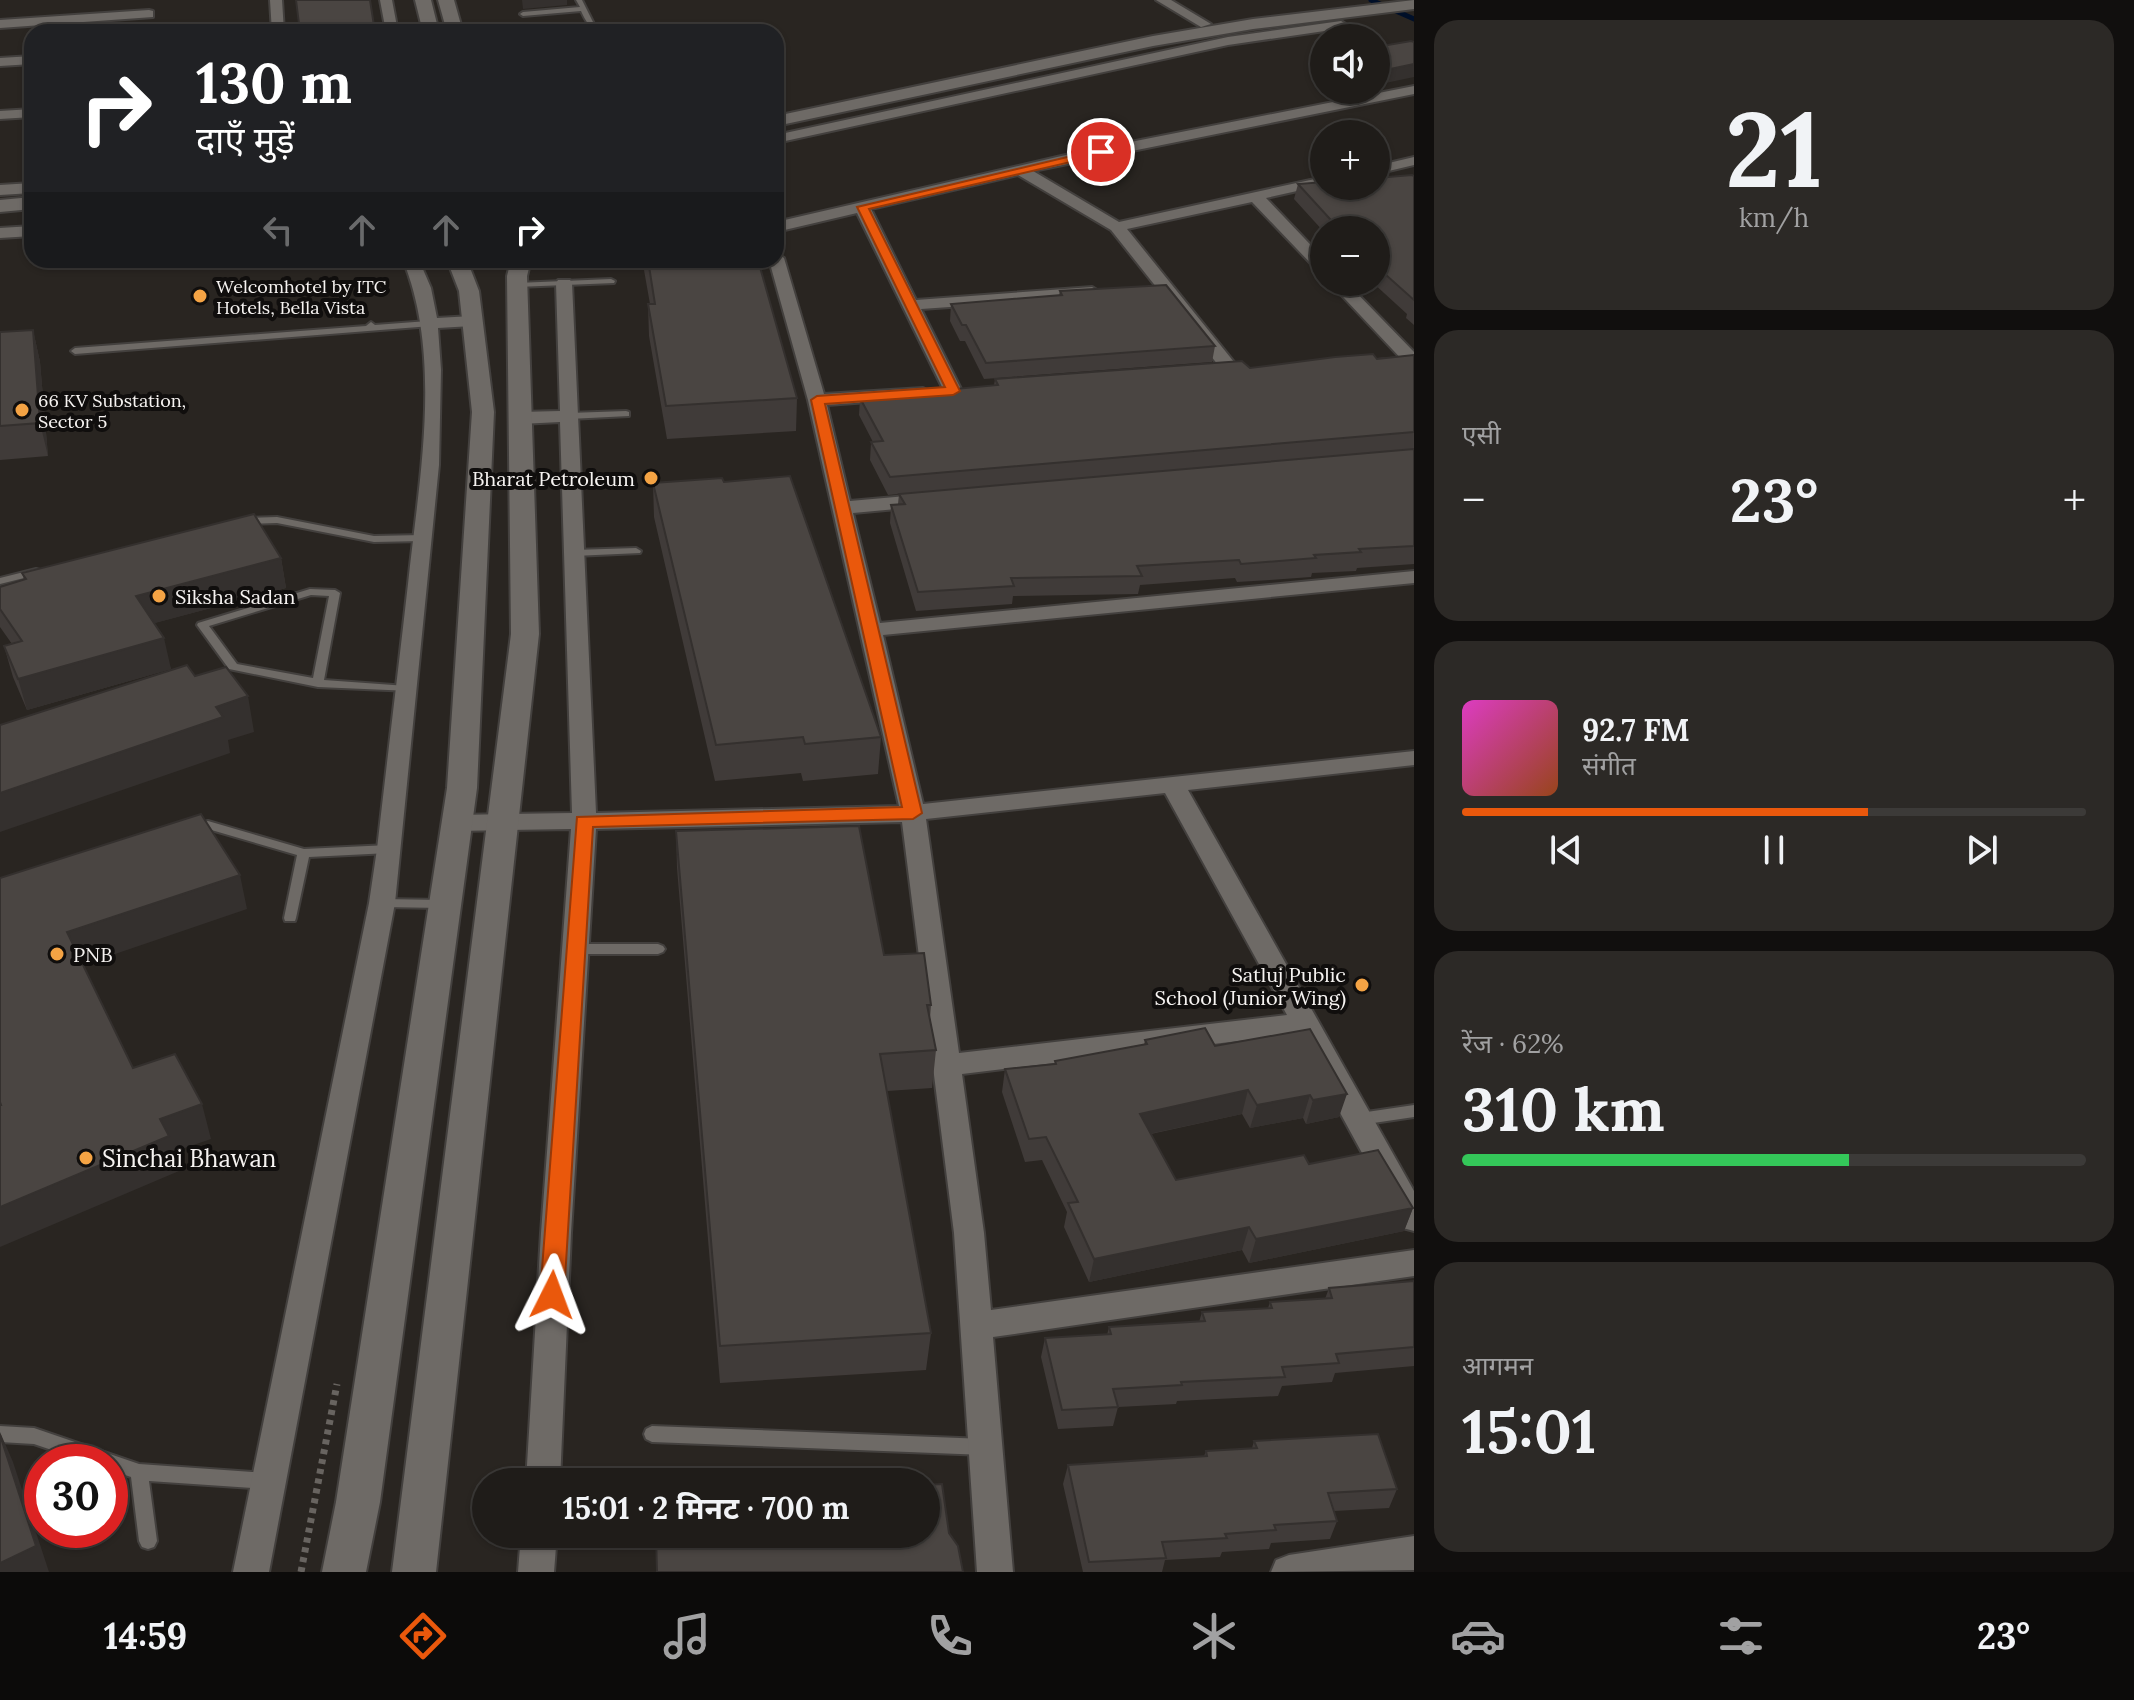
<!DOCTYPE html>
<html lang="hi">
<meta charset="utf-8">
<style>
:root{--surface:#1f1c19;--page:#2c2926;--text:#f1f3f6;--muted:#a1a1a2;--line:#3c3a38;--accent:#ea580c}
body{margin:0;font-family:Lora,"Noto Sans Devanagari",serif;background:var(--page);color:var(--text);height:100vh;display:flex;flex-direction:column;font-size:30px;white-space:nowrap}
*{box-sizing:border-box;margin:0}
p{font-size:26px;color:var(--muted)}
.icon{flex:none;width:44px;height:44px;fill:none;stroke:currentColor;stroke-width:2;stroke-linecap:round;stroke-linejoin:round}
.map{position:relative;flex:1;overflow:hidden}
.sheet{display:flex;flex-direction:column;gap:20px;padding:20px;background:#110f0e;width:720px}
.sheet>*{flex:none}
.top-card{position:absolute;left:24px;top:24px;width:760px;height:244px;border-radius:24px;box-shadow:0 2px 6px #0004,0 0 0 2px var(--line);background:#202124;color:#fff;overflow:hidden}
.tools{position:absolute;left:1310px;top:24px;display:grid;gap:16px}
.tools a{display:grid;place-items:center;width:80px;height:80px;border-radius:50%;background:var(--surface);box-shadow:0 2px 6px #0004,0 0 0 2px var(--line);font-size:40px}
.speed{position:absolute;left:24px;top:1444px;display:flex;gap:16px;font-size:40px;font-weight:700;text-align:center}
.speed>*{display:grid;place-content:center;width:104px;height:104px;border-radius:50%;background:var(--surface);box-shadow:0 2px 6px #0004,0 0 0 2px var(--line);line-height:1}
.speed .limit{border:12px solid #d22;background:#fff;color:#111}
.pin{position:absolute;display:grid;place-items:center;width:68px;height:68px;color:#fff;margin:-34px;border:4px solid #fff;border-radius:50%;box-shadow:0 2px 8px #0007}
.me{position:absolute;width:88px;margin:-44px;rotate:3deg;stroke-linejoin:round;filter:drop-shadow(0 0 6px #0008)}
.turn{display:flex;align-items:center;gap:28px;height:168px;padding:0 40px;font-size:36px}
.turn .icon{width:104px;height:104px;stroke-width:2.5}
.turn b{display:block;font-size:56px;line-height:68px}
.lanes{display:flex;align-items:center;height:76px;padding:0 40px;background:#0003;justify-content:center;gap:40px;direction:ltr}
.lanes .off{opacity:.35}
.big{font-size:60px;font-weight:700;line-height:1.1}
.sheet .widget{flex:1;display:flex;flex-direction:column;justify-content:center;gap:12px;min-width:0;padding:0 28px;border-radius:24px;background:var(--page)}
.sheet .dial{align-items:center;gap:0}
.dial b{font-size:104px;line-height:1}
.song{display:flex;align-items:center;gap:24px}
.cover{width:96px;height:96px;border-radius:12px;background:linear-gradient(135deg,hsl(310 70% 55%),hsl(20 70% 35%))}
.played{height:8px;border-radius:4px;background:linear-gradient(90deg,var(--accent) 65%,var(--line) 65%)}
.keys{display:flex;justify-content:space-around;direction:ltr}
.heat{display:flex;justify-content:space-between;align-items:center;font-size:44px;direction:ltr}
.charge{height:12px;border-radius:6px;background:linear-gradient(90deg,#34c759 62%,var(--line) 0)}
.trip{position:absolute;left:472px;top:1468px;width:468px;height:80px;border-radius:40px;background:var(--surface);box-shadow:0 2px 6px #0004,0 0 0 2px var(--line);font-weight:700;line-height:80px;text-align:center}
.dock{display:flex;height:128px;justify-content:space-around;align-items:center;background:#0c0b0a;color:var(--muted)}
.dock .icon{width:56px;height:56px}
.dock .active{color:var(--accent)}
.dock b{font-size:36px;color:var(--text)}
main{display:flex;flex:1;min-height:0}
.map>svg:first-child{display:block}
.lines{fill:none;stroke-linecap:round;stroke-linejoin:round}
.stream{stroke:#000f28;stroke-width:5}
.service-casing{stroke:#43403e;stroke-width:4}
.minor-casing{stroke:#43403e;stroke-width:4}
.tertiary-casing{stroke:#43403e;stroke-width:4}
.path{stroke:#686460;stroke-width:7;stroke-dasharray:5 5;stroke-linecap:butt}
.service{fill:#6e6a66;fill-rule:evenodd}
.minor{fill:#6e6a66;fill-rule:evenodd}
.tertiary{fill:#6e6a66;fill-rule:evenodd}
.wall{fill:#403b39}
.shaded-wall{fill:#34302e}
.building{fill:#4a4542;stroke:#34302e;stroke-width:2}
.route{fill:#ea580c;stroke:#983908;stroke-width:2}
.poi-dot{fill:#f4a344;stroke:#100e0d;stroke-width:3}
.labels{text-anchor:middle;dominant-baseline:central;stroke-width:8;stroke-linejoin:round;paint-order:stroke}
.far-poi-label{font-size:18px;fill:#f6f3f1;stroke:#100e0d;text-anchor:start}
.poi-label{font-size:20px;fill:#f6f3f1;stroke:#100e0d;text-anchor:end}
.near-poi-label{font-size:24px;fill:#f6f3f1;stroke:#100e0d;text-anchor:start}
</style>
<main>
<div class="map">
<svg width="1414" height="1572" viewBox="0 0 1414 1572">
<rect width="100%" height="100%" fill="#292521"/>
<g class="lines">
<path class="stream" d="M 1371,0 L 1414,19"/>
<defs>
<path id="service" d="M 576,0 L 582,0 L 594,24 L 610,32 C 592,32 588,26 581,11 L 523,16 L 520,14 L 523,12 L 580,7 Z
M 611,279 L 615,281 L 614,283 L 517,287 L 513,285 L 517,283 Z
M 428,321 L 431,322 L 431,326 L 75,354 L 71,351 L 75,348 L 366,326 L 371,322 L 375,325 Z
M 626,411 L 629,412 L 629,416 L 569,419 L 564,416 L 569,413 Z
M 277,517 L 374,536 L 423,535 L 428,538 L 423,541 L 374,542 L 277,523 L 244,524 L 239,521 L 244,518 Z
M 636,548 L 641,551 L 640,553 L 574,556 L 569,553 L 574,550 Z
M 36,569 L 40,570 L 41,572 L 40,574 L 0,584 L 0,578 Z
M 310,589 L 335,590 L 340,593 L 324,680 L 407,686 L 413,689 L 411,691 L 318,687 L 229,669 L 197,625 L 198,623 ZM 311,595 L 329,596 L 313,678 L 237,664 L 209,626 Z
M 208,821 L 304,849 L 389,845 L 395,849 L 389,853 L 309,857 L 296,918 L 295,921 L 285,921 L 284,918 L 297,855 L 208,829 L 193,833 L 187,829 L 189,826 Z
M 382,899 L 442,900 L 447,901 L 448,904 L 447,907 L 442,908 L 382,907 L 377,906 L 376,903 L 377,900 Z
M 576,944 L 658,944 L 663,946 L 665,949 L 663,952 L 658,954 L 576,954 L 571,952 L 569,949 L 571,946 Z
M 1414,1105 L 1414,1117 L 1360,1125 L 1355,1123 L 1353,1119 L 1355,1115 L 1360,1113 Z
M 0,1426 L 34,1428 L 139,1464 L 267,1473 L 273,1475 L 276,1481 L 273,1487 L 267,1489 L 149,1481 L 157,1541 L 154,1547 L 148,1549 L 142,1547 L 139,1541 L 131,1477 L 110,1470 L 110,1462 L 87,1462 L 34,1444 L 0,1442 Z
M 652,1426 L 985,1439 L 991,1442 L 993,1447 L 991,1452 L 985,1455 L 652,1442 L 646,1439 L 644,1434 L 646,1429 Z"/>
<path id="minor" d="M 270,0 L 282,0 L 284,32 L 272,32 Z
M 380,0 L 392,0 L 398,32 L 386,32 Z
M 1156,0 L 1171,0 L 1211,24 L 1201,27 Z
M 149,10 L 153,11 L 153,17 L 0,28 L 0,20 Z
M 1341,21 L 1347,25 L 1345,28 L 1228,45 L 776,143 L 776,135 L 1228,37 Z
M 32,56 L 32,64 L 0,66 L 0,58 Z
M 1414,86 L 1414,94 L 1033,171 L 1119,222 L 1324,177 L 1324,185 L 1266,198 L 1324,259 L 1324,273 L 1318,271 L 1252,202 L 1127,229 L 1238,367 L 1241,371 L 1238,375 L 1226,375 L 1111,230 L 1018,175 L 871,209 L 916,300 L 1092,287 L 1100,292 L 1092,297 L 921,309 L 962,391 L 953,396 L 944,391 L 857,213 L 776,232 L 776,222 L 1070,154 Z
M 32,109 L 32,117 L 0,119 L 0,111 Z
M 1414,157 L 1414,165 L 1376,174 L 1376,166 Z
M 32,183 L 32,193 L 0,195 L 0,185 Z
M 32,226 L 32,236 L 0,238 L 0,228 Z
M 776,253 L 784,258 L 824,394 L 923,388 L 932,393 L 923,398 L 827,405 L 850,501 L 929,494 L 939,500 L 929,506 L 853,513 L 880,623 L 1414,571 L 1414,583 L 883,635 L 923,804 L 1414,751 L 1414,765 L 1188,790 L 1414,1191 L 1414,1231 L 1403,1228 L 1297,1034 L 962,1074 L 984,1233 L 991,1310 L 1414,1250 L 1414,1276 L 993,1337 L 1013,1572 L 977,1572 L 954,1233 L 902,822 L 596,829 L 571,1233 L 560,1482 L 526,1482 L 541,1233 L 571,829 L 457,831 L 448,829 L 445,823 L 448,817 L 457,815 L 572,813 L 560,422 L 520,424 L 511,418 L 520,412 L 560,411 L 556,283 L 558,280 L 570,280 L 572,283 L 596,813 L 899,806 L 808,400 L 769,260 L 776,260 ZM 1165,793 L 1287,1015 L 959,1053 L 926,819 Z
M 403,260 L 419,260 L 431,288 L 437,318 L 472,316 L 481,321 L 472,326 L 438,328 L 441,370 L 439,465 L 395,903 L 269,1572 L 233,1572 L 369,903 L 377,849 C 387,761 398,672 408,584 C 419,479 443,359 403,260 Z
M 1329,282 L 1346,282 L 1414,352 L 1414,367 L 1408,366 Z
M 521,1534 L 557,1534 L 554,1572 L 518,1572 Z
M 1414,1536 L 1414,1570 L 1271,1572 L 1276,1560 L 1289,1555 Z"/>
<path id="tertiary" d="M 415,0 L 431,0 L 439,32 L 423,32 Z
M 438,0 L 454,0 L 463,32 L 447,32 Z
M 1414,0 L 1414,9 L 1253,29 L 1153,46 L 776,126 L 776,116 L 1153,36 L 1253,19 Z
M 32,197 L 32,209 L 0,212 L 0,200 Z
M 447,260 L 467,260 L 479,291 L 494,412 L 477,788 L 380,1502 L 366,1572 L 322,1572 L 336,1502 L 447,788 L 472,412 L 459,291 Z
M 511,260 L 531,260 L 527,276 L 539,634 L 436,1572 L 392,1572 L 511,634 L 507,276 Z"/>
</defs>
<use href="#service" class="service-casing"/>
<use href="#minor" class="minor-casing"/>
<use href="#tertiary" class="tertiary-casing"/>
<path class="path" d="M 301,1572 L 337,1384"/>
<use href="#service" class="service"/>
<use href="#minor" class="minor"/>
<use href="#tertiary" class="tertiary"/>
</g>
<path class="wall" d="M 1414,176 L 1414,325 L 1406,318 L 1407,314 L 1372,282 L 1376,282 L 1376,230 L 1324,230 L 1324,232 L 1294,199 L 1298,184 Z
M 644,260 L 758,260 L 797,398 L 796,431 L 667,439 L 649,336 L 648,304 L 650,304 L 644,270 Z
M 1060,291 L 1215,346 L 1212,362 L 984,379 L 965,341 L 960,341 L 950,321 L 951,304 L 1059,295 Z
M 33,330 L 40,362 L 48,456 L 0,460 L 0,332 Z
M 1414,355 L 1414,564 L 1357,568 L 1356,571 L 1312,573 L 1311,577 L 1270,580 L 1237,582 L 1235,578 L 1140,585 L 1138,594 L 1013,596 L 1012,604 L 916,611 L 890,523 L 891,505 L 898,504 L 899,494 L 1222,466 L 888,495 L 870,460 L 871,442 L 873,442 L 859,415 L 860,398 L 994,385 L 995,379 L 1250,368 Z
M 724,482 L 881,737 L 878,774 L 803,781 L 801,773 L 715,781 L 654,517 L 653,483 Z
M 281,558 L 286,588 L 154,623 L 171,669 L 27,710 L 13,677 L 4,646 L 12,644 L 0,627 L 0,587 L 24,580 L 22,573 Z
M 676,831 L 884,955 L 931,1005 L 930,1018 L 936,1050 L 932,1088 L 887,1091 L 931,1333 L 926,1370 L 720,1383 L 677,868 Z
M 1310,1029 L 1339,1117 L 1306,1124 L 1303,1118 L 1250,1128 L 1242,1114 L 1151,1134 L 1176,1180 L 1309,1164 L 1413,1208 L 1404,1231 L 1249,1263 L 1242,1250 L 1089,1282 L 1064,1227 L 1067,1212 L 1042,1160 L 1025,1162 L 1002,1092 L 1005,1069 L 1055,1064 L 1055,1061 L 1144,1045 L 1145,1040 L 1215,1046 Z
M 1414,1281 L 1414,1366 L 1335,1373 L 1332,1382 L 1282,1386 L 1278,1396 L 1177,1401 L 1176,1404 L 1118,1407 L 1113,1426 L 1058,1429 L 1041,1357 L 1045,1338 L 1107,1335 L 1109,1327 L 1199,1322 L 1202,1312 L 1268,1308 L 1270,1302 L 1325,1299 L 1329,1288 Z
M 1254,1441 L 1397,1489 L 1389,1508 L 1334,1511 L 1337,1521 L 1330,1539 L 1271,1543 L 1269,1549 L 1222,1552 L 1220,1557 L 1165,1560 L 1162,1572 L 1083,1572 L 1063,1484 L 1068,1465 L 1204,1456 L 1206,1451 L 1252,1448 Z"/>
<path class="shaded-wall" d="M 522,0 L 567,0 L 567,5 L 523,9 Z
M 1414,64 L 1414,77 L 1376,85 L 1376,72 Z
M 33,330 L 40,362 L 48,456 L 40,423 Z
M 281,558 L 286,588 L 144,626 L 136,596 Z
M 164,638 L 171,669 L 27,710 L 18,679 Z
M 248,696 L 254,732 L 228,740 L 230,753 L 0,832 L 0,793 L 216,707 Z
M 240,875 L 247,909 L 77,967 L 67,932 Z
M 1248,1090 L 1242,1114 L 1135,1137 L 1140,1114 Z
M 1347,1094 L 1339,1117 L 1306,1124 L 1313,1100 Z
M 1310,1095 L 1303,1118 L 1250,1128 L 1257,1105 Z
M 202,1104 L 211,1139 L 173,1152 L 179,1171 L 0,1247 L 0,1207 L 160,1119 Z
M 1413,1208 L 1404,1231 L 1249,1263 L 1256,1239 Z
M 1249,1227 L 1242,1250 L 1089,1282 L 1094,1259 Z
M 0,1432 L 13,1462 L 49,1572 L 0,1572 Z"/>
<path class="building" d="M 296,0 L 370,0 L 375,32 L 300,32 Z
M 1411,41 L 1414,42 L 1414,64 L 1376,72 L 1376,47 Z
M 1412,175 L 1414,176 L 1414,300 L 1376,266 L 1376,230 L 1340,230 L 1298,184 L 1324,182 L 1324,186 L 1376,186 L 1376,178 Z
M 648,260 L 758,260 L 797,398 L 666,406 L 648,304 L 655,304 Z
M 1166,285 L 1215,346 L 986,363 L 966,325 L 962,325 L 951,304 L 1062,295 L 1060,291 Z
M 33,330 L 40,423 L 0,426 L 0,332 Z
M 1373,354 L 1377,359 L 1414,355 L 1414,432 L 890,477 L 871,442 L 883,441 L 860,398 L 998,385 L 995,379 L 1242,361 L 1250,368 L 1335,357 Z
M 1414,449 L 1414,546 L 1359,549 L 1361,552 L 1314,555 L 1316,558 L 1241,564 L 1239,560 L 1137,566 L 1142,576 L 1011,578 L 1014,586 L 918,592 L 891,505 L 905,504 L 899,494 Z
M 790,476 L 881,737 L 805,744 L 803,737 L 716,745 L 653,483 L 722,478 L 724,482 Z
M 254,514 L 281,558 L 136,596 L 164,638 L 18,679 L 4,646 L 22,641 L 0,609 L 0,587 L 26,579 L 22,573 Z
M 187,665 L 195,676 L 226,667 L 248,696 L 216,707 L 223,717 L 0,793 L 0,725 Z
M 201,814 L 240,875 L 67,932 L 133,1068 L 175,1054 L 202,1104 L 160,1119 L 169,1136 L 0,1207 L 0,1105 L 1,1105 L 0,1102 L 0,878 Z
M 859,826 L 884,955 L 924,953 L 931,1005 L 927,1005 L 936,1050 L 880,1054 L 931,1333 L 720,1346 L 676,831 Z
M 1205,1028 L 1215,1046 L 1310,1029 L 1347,1094 L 1313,1100 L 1310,1095 L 1257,1105 L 1248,1090 L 1140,1114 L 1176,1180 L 1304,1155 L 1309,1164 L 1378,1150 L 1413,1208 L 1256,1239 L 1249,1227 L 1094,1259 L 1068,1203 L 1078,1202 L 1046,1137 L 1029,1139 L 1005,1069 L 1056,1064 L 1055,1061 L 1147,1044 L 1145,1040 Z
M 1414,1281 L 1414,1347 L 1336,1354 L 1339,1363 L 1282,1367 L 1285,1377 L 1181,1382 L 1182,1385 L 1113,1389 L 1118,1407 L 1062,1410 L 1045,1338 L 1111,1334 L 1109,1327 L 1205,1321 L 1202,1312 L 1272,1308 L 1270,1302 L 1332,1298 L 1329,1288 Z
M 1378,1434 L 1397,1489 L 1328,1493 L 1337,1521 L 1274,1525 L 1276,1530 L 1225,1534 L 1227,1538 L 1162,1542 L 1166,1558 L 1089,1562 L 1068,1465 L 1207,1456 L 1206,1451 L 1257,1448 L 1254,1441 Z
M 0,1435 L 36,1546 L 0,1563 Z
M 942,1484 L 949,1533 L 958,1546 L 963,1572 L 657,1572 L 656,1534 L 926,1534 L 926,1485 Z"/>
<path class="route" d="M 1101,149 L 1106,152 L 1105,154 L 869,209 L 960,391 L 953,395 L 825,404 L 922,813 L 913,819 L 593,827 L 564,1295 L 561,1302 L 552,1305 L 544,1302 L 540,1295 L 577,817 L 902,807 L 811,400 L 817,396 L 945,387 L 857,207 Z"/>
<g class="poi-dot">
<circle cx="200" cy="296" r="8"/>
<circle cx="22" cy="410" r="8"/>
<circle cx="651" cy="478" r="8"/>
<circle cx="159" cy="596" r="8"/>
<circle cx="57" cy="954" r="8"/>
<circle cx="1362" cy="985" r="8"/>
<circle cx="86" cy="1158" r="8"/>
</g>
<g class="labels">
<g class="far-poi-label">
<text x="216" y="286">Welcomhotel by ITC<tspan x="216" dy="21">Hotels, Bella Vista</tspan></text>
<text x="38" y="400">66 KV Substation,<tspan x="38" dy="21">Sector 5</tspan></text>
</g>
<g class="poi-label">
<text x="635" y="478">Bharat Petroleum</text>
<text x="175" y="596" text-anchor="start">Siksha Sadan</text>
<text x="73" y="954" text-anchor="start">PNB</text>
<text x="1346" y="974">Satluj Public<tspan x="1346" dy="23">School (Junior Wing)</tspan></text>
</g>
<g class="near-poi-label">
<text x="102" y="1158">Sinchai Bhawan</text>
</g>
</g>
</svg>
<div class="tools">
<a><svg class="icon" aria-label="sound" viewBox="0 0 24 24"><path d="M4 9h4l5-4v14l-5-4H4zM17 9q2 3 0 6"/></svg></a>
<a>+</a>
<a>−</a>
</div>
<div class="speed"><div class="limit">30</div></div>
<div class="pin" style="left:1101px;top:152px;background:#d93025"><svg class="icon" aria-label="arrive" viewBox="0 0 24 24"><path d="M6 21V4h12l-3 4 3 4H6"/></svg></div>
<svg class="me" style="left:552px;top:1295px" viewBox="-20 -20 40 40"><path d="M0-17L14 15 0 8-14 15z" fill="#ea580c" stroke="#fff" stroke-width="4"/></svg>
<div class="trip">15:01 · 2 मिनट · 700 m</div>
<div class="top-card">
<div class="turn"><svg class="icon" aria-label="right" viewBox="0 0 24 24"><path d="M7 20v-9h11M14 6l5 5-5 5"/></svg><div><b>130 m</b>दाएँ मुड़ें</div></div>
<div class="lanes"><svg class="icon off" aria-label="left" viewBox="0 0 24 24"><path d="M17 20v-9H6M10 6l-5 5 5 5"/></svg><svg class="icon off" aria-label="ahead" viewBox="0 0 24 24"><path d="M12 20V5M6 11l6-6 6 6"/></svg><svg class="icon off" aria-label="ahead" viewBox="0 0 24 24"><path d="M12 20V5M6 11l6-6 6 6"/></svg><svg class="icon" aria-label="right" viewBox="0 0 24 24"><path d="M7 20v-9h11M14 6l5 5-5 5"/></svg></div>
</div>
</div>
<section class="sheet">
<div class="widget dial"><b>21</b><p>km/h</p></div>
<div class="widget"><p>एसी</p>
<div class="heat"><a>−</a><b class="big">23°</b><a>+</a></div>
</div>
<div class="widget">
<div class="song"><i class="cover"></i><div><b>92.7 FM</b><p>संगीत</p></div></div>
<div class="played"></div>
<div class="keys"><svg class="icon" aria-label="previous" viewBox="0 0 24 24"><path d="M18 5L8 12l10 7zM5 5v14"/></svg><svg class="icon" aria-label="pause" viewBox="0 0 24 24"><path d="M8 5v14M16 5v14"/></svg><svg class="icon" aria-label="next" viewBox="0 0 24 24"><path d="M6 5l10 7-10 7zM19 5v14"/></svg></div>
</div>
<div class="widget"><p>रेंज · 62%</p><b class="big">310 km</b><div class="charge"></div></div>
<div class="widget"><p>आगमन</p><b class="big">15:01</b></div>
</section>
</main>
<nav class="dock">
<b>14:59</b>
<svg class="icon active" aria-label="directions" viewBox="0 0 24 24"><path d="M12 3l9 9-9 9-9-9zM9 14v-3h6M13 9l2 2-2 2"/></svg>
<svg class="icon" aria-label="music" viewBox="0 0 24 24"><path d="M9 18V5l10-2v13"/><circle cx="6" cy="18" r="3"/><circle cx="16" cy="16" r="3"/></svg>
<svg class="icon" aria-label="phone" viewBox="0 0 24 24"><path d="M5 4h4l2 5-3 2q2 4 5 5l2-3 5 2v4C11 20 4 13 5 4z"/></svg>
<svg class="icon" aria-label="climate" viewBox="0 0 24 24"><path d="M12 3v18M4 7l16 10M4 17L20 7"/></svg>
<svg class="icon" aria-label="car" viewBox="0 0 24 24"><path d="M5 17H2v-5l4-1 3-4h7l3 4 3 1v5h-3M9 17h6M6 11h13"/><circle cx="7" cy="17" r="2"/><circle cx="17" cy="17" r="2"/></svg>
<svg class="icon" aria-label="filters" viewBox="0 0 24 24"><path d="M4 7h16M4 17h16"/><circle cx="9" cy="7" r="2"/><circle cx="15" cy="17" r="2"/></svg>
<b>23°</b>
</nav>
